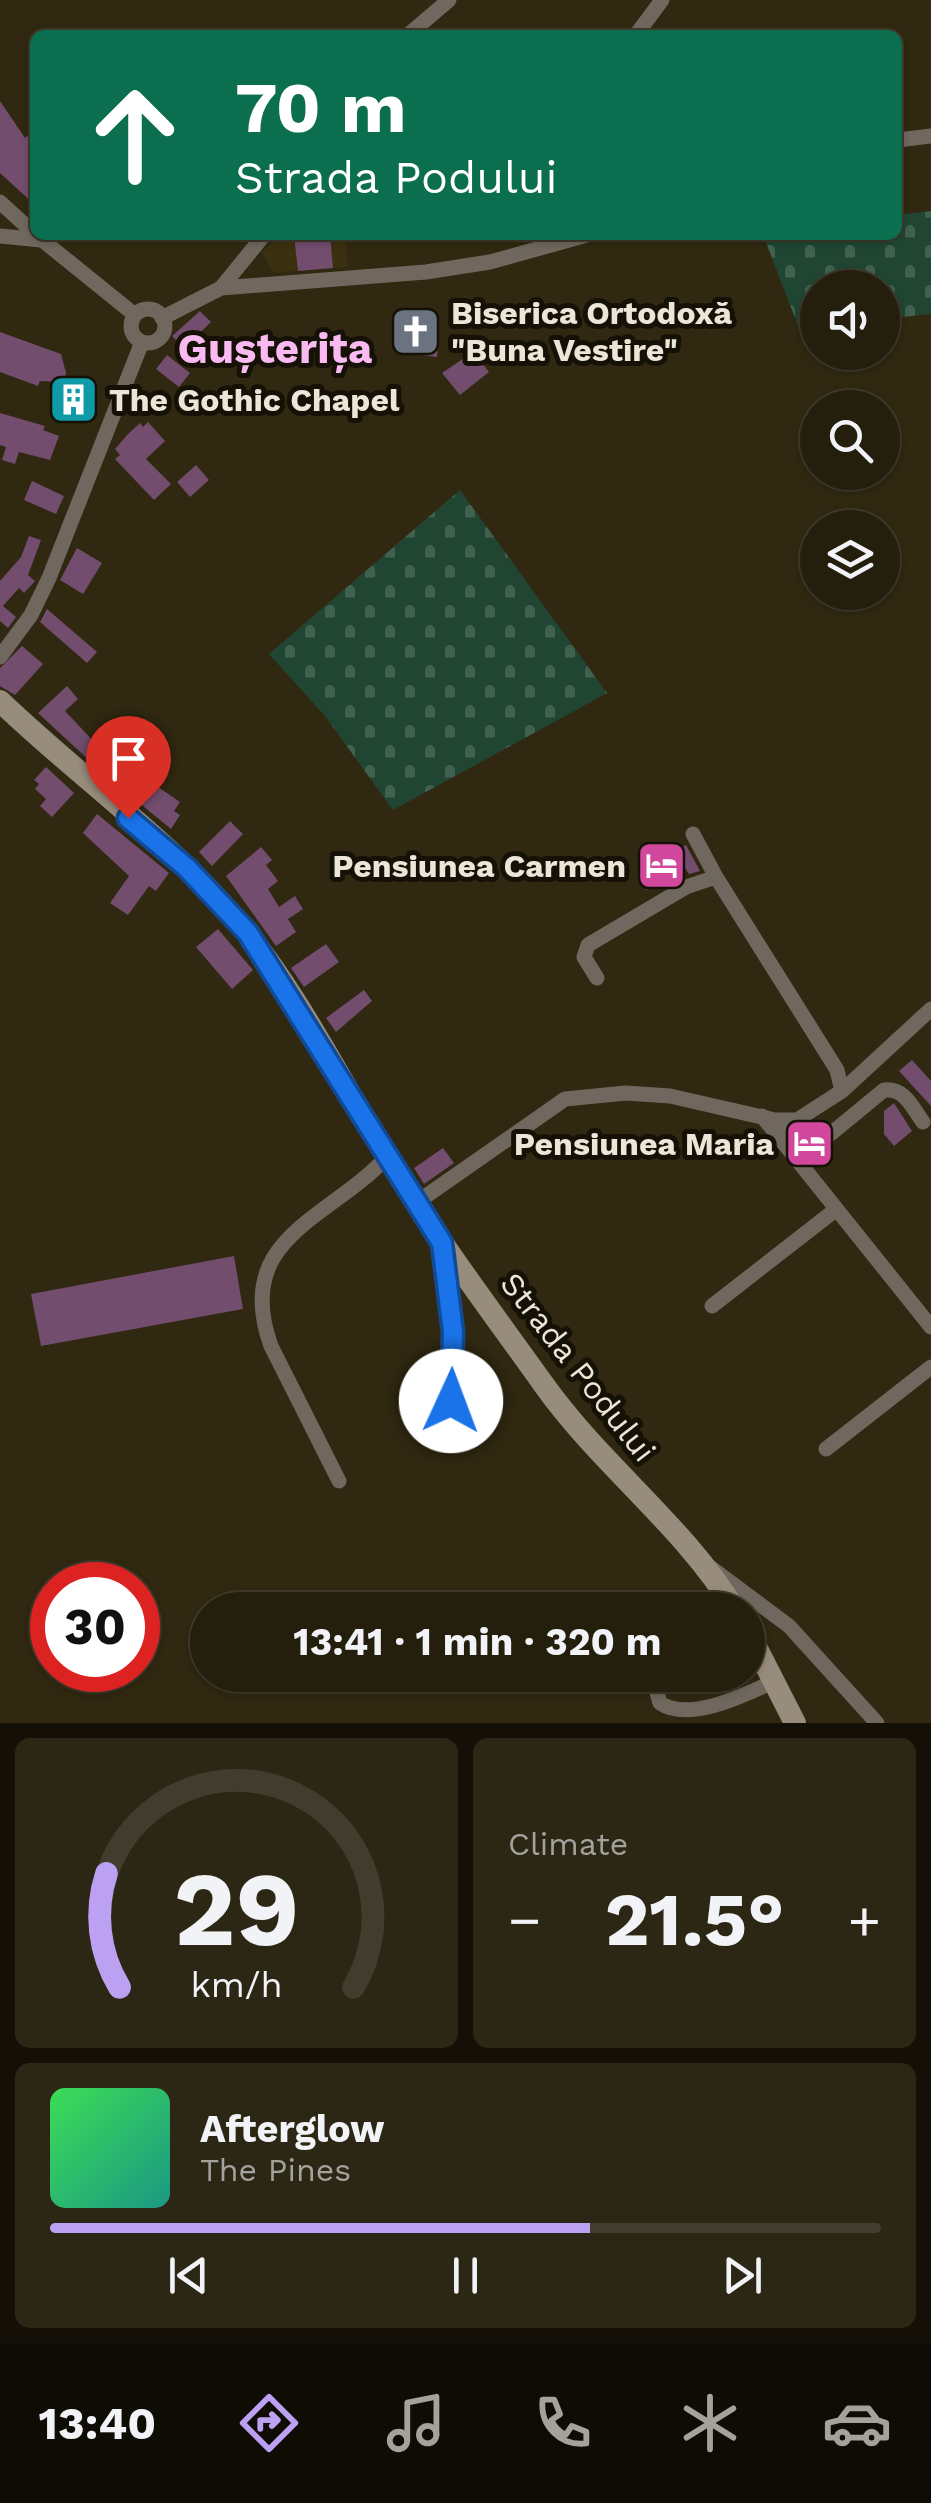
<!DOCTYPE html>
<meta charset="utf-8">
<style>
:root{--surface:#241e0c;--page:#2c2715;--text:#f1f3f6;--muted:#a3a29d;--line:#413c2d;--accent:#bca0f2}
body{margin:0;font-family:"Work Sans",sans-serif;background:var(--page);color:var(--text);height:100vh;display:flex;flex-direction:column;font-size:38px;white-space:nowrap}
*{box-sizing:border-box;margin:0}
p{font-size:32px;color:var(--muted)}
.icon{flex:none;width:55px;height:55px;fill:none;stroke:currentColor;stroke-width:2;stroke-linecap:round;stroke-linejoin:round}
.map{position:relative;height:1723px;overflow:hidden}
.details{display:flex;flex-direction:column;gap:15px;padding:15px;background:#141007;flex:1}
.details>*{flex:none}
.banner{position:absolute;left:30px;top:30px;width:872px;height:210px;border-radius:15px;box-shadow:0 2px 8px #0004,0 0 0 2px var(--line);background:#0b6e4f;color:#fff;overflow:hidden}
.tools{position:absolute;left:800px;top:270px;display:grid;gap:20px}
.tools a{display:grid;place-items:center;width:100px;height:100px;border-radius:50%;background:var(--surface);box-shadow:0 2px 8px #0004,0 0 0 2px var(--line);font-size:50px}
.speed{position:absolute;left:30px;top:1562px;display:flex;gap:20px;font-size:50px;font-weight:700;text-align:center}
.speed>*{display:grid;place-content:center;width:130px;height:130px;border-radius:50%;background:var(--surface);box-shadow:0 2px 8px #0004,0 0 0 2px var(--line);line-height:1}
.speed .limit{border:15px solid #d22;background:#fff;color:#111}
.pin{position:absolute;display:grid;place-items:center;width:85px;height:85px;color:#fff;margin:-102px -42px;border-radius:50% 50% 50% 0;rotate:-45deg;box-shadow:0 0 10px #0007}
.pin .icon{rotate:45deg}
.me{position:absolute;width:110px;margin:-55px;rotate:2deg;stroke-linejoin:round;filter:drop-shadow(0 0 8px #0008)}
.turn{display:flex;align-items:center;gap:35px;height:210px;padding:0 40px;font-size:45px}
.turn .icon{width:130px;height:130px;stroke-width:2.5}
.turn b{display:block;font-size:70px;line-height:85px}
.big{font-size:75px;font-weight:700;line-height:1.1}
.details .card{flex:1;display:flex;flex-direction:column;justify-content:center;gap:15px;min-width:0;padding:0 35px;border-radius:15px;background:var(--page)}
.details .dial{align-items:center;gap:0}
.dial svg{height:260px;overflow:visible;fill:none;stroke:var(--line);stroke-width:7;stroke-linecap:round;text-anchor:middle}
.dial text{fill:var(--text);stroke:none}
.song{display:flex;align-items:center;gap:30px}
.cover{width:120px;height:120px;border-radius:15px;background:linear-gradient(135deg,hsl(130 70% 55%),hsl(170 70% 35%))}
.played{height:10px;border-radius:5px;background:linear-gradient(90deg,var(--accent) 65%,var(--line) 65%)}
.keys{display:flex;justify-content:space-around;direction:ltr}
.heat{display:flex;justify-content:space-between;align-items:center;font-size:55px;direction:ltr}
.details .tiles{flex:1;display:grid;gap:15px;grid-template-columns:1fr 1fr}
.card:last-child{grid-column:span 2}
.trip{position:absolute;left:190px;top:1592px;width:575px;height:100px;border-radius:50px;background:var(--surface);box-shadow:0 2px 8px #0004,0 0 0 2px var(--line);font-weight:700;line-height:100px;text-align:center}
.tab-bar{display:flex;height:160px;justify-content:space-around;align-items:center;background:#0e0c05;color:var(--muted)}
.tab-bar .icon{width:70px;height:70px}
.tab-bar .selected{color:var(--accent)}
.tab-bar b{font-size:45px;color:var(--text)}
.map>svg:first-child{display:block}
.built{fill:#3b3010}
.cemetery{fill:url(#cemetery-stones)}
.building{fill:#724d6e}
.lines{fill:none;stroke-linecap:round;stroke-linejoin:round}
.street{stroke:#70685e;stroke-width:15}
.secondary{stroke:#988c7c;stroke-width:22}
.route-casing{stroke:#114b97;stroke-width:25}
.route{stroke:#1a73e8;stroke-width:18}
.labels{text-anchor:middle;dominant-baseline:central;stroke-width:10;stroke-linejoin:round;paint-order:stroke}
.poi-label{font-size:32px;font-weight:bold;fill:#ece6d8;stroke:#151107;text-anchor:start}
.street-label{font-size:32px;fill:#ece6d8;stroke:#151107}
.district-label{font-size:42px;font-weight:bold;fill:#f8baf0;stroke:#151107}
</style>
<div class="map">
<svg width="931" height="1723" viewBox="0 0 931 1723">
<defs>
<pattern id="cemetery-stones" width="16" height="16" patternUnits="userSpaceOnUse" patternTransform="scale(2.5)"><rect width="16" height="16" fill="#204633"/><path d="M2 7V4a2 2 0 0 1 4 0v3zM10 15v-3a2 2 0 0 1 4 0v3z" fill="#416150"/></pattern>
</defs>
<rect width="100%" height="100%" fill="#302810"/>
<path class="built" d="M 279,235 L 345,235 L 348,267 L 273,273 L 262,252 Z"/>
<path class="cemetery" d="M 931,211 L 931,314 L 883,319 L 882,288 L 818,288 L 817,326 L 799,328 L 763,235 L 898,235 L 898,215 Z
M 460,490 L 607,693 L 393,810 L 325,716 L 269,654 Z"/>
<path class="building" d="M 0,101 L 25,138 L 35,130 L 35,205 L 0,173 Z
M 294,235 L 330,235 L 333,268 L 298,271 Z
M 200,311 L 211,322 L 184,348 L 172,336 Z
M 414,311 L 438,342 L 437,357 L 422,355 L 398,324 Z
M 0,332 L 61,354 L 66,373 L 64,382 L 40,381 L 38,386 L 0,372 Z
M 473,352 L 489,372 L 460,395 L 442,373 Z
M 167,355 L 190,373 L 179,387 L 156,369 Z
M 0,413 L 45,426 L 43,430 L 59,436 L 50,460 L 19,452 L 15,464 L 2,460 L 6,447 L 0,445 Z
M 148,422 L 165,441 L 146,459 L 171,484 L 154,500 L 115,459 L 120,455 L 115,449 L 128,434 L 140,423 L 143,427 Z
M 196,465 L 209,480 L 190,497 L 177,482 Z
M 32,481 L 64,496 L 56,514 L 24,500 Z
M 29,536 L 41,540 L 28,575 L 35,581 L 24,593 L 19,588 L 3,606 L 16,617 L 8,628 L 0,621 L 0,581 L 21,557 Z
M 77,548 L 102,563 L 83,594 L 60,580 Z
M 47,609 L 97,652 L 87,663 L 40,622 Z
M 22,646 L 43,664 L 15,695 L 0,686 L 0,668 Z
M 67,686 L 78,699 L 65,711 L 98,746 L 127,718 L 138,730 L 120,747 L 125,752 L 103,773 L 38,713 Z
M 46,767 L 74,793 L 52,817 L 40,806 L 46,799 L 35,789 L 39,784 L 34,780 Z
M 151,782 L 180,802 L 174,811 L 180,815 L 171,829 L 138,802 Z
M 97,814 L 169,873 L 156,891 L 149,886 L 128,915 L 110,903 L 129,876 L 83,833 Z
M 230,821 L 243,834 L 212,866 L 199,852 Z
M 686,845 L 700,871 L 689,874 L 685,868 L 647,890 L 637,873 Z
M 261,847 L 272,860 L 266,865 L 278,881 L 268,889 L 279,907 L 295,896 L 303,909 L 288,919 L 296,932 L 276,946 L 226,876 Z
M 218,929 L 253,970 L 232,989 L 196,947 Z
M 326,944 L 339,962 L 304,987 L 291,968 Z
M 364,990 L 372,1001 L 336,1032 L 326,1018 Z
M 912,1060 L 931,1081 L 931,1106 L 899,1071 Z
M 894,1103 L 912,1131 L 894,1146 L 884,1134 L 884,1111 Z
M 443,1148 L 454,1163 L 424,1184 L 414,1168 Z
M 234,1256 L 243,1309 L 41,1346 L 31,1294 Z"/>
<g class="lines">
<path class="street" d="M 408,35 L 449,0
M 636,35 L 662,0
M 898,140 L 931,136
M 0,202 L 35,234
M 36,235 L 135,315
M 0,236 L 41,240
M 221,288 L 264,235
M131 326a17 17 0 1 1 34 0a17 17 0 1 1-34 0Z
M 162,318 L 221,288 L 426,272 L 490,262 L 587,235
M 0,657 L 31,615 L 49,578 L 142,342
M 693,834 L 716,877
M 597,978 L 584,957 L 588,945 L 686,887 L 716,877 L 837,1070 L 842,1091
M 762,1116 L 931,1327
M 784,1121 L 811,1150 L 884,1090 C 905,1088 912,1107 923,1122
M 416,1203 L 565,1099 L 626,1093 L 670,1096 L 775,1120 L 797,1120 L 842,1091 L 931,1009
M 444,1251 L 453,1332 L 451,1401
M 712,1306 L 834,1211
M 826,1449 L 931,1367
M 339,1481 L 271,1346 C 232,1238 328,1220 387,1157
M 710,1567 L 789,1626 L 877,1723
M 653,1679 L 660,1703 C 690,1723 746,1694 775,1681"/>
<path class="secondary" d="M 0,701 C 79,777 175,844 244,929 C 300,998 342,1083 389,1160 C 436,1238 491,1311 544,1385 C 601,1465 684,1526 735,1610
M 748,1631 L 795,1723"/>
</g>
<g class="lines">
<defs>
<path id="route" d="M 128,818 L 187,868 L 248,933 L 442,1243 L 453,1332 L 451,1401"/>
</defs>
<use href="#route" class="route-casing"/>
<use href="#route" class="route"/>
</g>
<defs>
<symbol id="church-square" viewBox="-11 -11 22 22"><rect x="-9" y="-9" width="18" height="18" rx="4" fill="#6b7280" stroke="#151107"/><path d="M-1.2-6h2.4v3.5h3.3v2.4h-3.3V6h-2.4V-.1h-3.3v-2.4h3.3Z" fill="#fff"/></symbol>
<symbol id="building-square" viewBox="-11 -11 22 22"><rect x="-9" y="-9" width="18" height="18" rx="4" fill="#0f9aa8" stroke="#151107"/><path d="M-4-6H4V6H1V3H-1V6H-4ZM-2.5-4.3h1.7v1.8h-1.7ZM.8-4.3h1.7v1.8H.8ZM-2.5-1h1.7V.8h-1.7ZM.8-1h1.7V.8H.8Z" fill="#fff"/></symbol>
<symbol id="hotel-square" viewBox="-11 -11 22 22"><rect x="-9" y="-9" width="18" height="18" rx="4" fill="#d1479c" stroke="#151107"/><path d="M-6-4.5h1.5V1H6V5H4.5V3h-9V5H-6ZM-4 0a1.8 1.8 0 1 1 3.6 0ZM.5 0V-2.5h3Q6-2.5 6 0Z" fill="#fff"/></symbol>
</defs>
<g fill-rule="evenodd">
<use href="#church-square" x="388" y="304" width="55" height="55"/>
<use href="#building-square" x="46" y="372" width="55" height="55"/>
<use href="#hotel-square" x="634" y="838" width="55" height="55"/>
<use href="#hotel-square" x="782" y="1116" width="55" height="55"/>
</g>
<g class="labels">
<g class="poi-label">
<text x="451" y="313">Biserica Ortodoxă<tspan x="451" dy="37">"Buna Vestire"</tspan></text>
<text x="109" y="400">The Gothic Chapel</text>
<text x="626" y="866" text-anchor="end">Pensiunea Carmen</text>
<text x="774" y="1144" text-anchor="end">Pensiunea Maria</text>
</g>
<g class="street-label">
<text transform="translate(578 1367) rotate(52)">Strada Podului</text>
</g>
<g class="district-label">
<text x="275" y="348">Gușterița</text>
</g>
</g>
</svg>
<div class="tools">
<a><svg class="icon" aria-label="sound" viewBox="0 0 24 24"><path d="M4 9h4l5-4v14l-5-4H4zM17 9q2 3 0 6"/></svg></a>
<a><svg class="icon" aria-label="search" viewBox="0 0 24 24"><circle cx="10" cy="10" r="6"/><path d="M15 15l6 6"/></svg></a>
<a><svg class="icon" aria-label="layers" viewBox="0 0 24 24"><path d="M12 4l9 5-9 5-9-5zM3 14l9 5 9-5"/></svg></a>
</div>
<div class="speed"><div class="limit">30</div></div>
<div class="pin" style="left:128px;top:818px;background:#d93025"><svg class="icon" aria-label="arrive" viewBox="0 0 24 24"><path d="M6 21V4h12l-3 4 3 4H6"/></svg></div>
<svg class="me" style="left:451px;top:1401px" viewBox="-20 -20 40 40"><circle r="19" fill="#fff"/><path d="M0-13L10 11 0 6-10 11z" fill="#1a73e8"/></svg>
<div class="trip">13:41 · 1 min · 320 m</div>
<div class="banner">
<div class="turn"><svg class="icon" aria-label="ahead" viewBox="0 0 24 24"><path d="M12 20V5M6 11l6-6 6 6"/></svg><div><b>70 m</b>Strada Podului</div></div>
</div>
</div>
<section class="details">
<div class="tiles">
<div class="card dial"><svg viewBox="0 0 100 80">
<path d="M14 69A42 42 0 1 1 86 69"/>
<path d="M14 69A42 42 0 0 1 10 34" stroke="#bca0f2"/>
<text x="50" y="56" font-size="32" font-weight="700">29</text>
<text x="50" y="72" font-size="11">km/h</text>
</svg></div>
<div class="card"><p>Climate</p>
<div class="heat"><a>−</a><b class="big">21.5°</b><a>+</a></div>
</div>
<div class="card">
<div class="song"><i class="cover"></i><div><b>Afterglow</b><p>The Pines</p></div></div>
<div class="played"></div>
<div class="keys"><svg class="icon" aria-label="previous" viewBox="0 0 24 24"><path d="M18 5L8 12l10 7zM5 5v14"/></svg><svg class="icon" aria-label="pause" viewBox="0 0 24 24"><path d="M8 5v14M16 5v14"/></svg><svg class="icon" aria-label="next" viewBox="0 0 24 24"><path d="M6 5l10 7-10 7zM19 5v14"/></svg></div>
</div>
</div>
</section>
<nav class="tab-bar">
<b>13:40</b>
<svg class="icon selected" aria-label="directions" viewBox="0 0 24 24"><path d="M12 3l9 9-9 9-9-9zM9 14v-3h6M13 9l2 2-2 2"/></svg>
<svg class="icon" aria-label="music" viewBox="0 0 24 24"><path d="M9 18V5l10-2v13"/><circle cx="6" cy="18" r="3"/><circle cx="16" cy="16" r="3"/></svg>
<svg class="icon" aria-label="phone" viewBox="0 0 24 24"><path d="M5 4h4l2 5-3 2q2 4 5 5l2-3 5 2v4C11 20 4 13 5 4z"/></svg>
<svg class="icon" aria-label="climate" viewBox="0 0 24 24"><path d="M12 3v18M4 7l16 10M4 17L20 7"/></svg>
<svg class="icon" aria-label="car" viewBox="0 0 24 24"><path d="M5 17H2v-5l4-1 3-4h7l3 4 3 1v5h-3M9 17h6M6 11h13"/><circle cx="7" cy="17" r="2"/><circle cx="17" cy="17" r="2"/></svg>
</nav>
